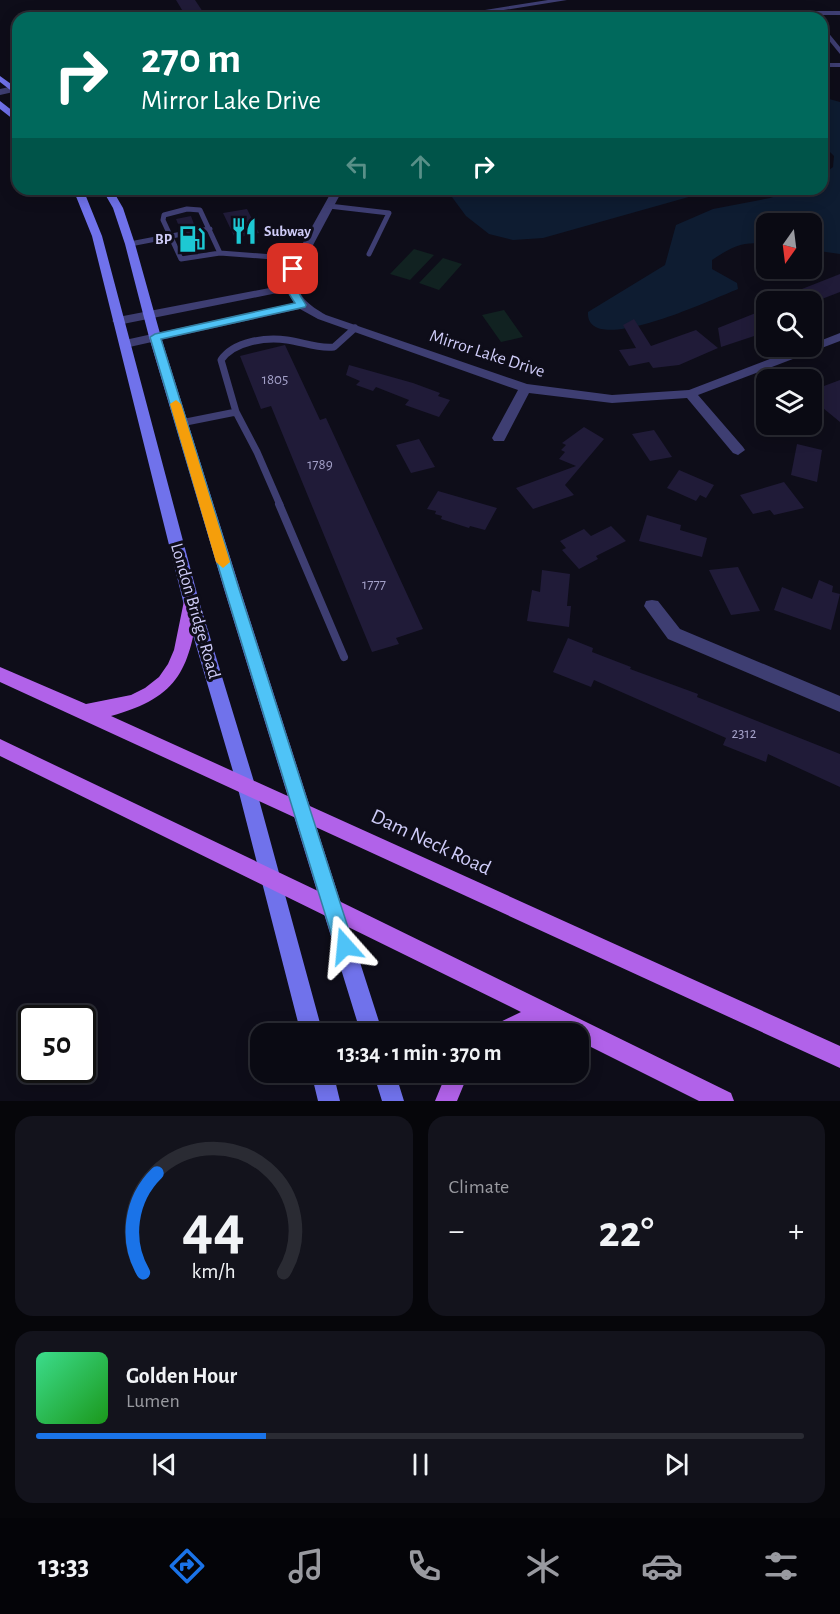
<!DOCTYPE html>
<meta charset="utf-8">
<style>
:root{--surface:#0a0a13;--page:#13131c;--text:#f1f3f6;--muted:#999aa0;--line:#2a2b33;--accent:#1a73e8}
body{margin:0;font-family:"Alegreya Sans",sans-serif;background:var(--page);color:var(--text);height:100vh;display:flex;flex-direction:column;font-size:22px;white-space:nowrap}
*{box-sizing:border-box;margin:0}
p{font-size:20px;color:var(--muted)}
.icon{flex:none;width:33px;height:33px;fill:none;stroke:currentColor;stroke-width:2;stroke-linecap:round;stroke-linejoin:round}
.map{position:relative;height:1101px;overflow:hidden}
.details{display:flex;flex-direction:column;gap:15px;padding:15px;background:#06060a;flex:1}
.details>*{flex:none}
.top-card{position:absolute;left:12px;top:12px;width:816px;height:183px;border-radius:18px;box-shadow:0 3px 15px #0003,0 0 0 2px var(--line);background:#00695c;color:#fff;overflow:hidden}
.needle{width:39px;rotate:194deg}
.controls{position:absolute;left:756px;top:213px;display:grid;gap:12px}
.controls a{display:grid;place-items:center;width:66px;height:66px;border-radius:12px;background:var(--surface);box-shadow:0 3px 15px #0003,0 0 0 2px var(--line);font-size:30px}
.speed{position:absolute;left:18px;top:1005px;display:flex;gap:12px;font-size:30px;font-weight:700;text-align:center}
.speed>*{display:grid;place-content:center;width:78px;height:78px;border-radius:50%;background:var(--surface);box-shadow:0 3px 15px #0003,0 0 0 2px var(--line);line-height:1}
.speed .limit{border:3px solid #111;border-radius:9px;background:#fff;color:#111}
.pin{position:absolute;display:grid;place-items:center;width:51px;height:51px;color:#fff;margin:-26px;border-radius:12px;box-shadow:0 3px 9px #0006}
.me{position:absolute;width:66px;margin:-33px;rotate:342deg;stroke-linejoin:round;filter:drop-shadow(0 0 4px #0008)}
.turn{display:flex;align-items:center;gap:21px;height:126px;padding:0 30px;font-size:27px}
.turn .icon{width:78px;height:78px;stroke-width:2.5}
.turn b{display:block;font-size:42px;line-height:51px}
.lanes{display:flex;align-items:center;height:57px;padding:0 30px;background:#0003;justify-content:center;gap:30px;direction:ltr}
.lanes .off{opacity:.35}
.big{font-size:45px;font-weight:600;line-height:1.1}
.details .widget{flex:1;display:flex;flex-direction:column;justify-content:center;gap:9px;min-width:0;padding:0 21px;border-radius:18px;background:var(--page)}
.details .dial{align-items:center;gap:0}
.dial svg{height:156px;overflow:visible;fill:none;stroke:var(--line);stroke-width:7;stroke-linecap:round;text-anchor:middle}
.dial text{fill:var(--text);stroke:none}
.song{display:flex;align-items:center;gap:18px}
.cover{width:72px;height:72px;border-radius:9px;background:linear-gradient(135deg,hsl(150 70% 55%),hsl(120 70% 35%))}
.played{height:6px;border-radius:3px;background:linear-gradient(90deg,var(--accent) 30%,var(--line) 30%)}
.keys{display:flex;justify-content:space-around;direction:ltr}
.heat{display:flex;justify-content:space-between;align-items:center;font-size:33px;direction:ltr}
.details .tiles{flex:1;display:grid;gap:15px;grid-template-columns:1fr 1fr}
.widget:last-child{grid-column:span 2}
.trip{position:absolute;left:250px;top:1023px;width:339px;height:60px;border-radius:18px;background:var(--surface);box-shadow:0 3px 15px #0003,0 0 0 2px var(--line);font-weight:600;line-height:60px;text-align:center}
.tabs{display:flex;height:96px;justify-content:space-around;align-items:center;background:#040408;color:var(--muted)}
.tabs .icon{width:42px;height:42px}
.tabs .active{color:var(--accent)}
.tabs b{font-size:27px;color:var(--text)}
.map>svg:first-child{display:block}
.green{fill:#112221}
.water{fill:#0e1c31}
.building{fill:#201b38}
.lines{fill:none;stroke-linecap:round;stroke-linejoin:round}
.service-far2{stroke:#3e3e72;stroke-width:5}
.service-far1{stroke:#3e3e72;stroke-width:7}
.service{stroke:#3e3e72;stroke-width:8}
.minor{fill:#3e3e72;fill-rule:evenodd}
.secondary{fill:#7072eb;fill-rule:evenodd}
.primary{fill:#b162e9;fill-rule:evenodd}
.route{fill:#4fc3f7;stroke:#337fa1;stroke-width:1.5}
.slow{fill:#f59e0b}
.labels{text-anchor:middle;dominant-baseline:central;stroke-width:6;stroke-linejoin:round;paint-order:stroke}
.far-poi-label{font-size:15px;font-weight:bold;fill:#cfccf8;stroke:#0e0d19;text-anchor:start}
.number-label{font-size:15px;fill:#a3a0c8}
.street-label{font-size:18px;fill:#cfccf8;stroke:#0e0d19}
.near-street-label{font-size:21px;fill:#cfccf8;stroke:#0e0d19}
</style>
<div class="map">
<svg width="840" height="1101" viewBox="0 0 840 1101">
<rect width="100%" height="100%" fill="#0e0d19"/>
<path class="green" d="M 414,249 L 434,255 L 410,280 L 390,274 Z
M 443,258 L 462,264 L 439,290 L 419,283 Z
M 504,310 L 523,337 L 501,342 L 482,315 Z"/>
<path class="water" d="M 822,97 L 840,102 L 840,254 L 812,250 L 812,224 L 766,224 L 766,244 C 742,241 732,247 712,260 L 712,269 L 737,283 L 738,289 C 717,297 585,360 588,312 L 665,265 L 676,225 L 713,209 L 770,198 L 797,189 L 822,189 L 822,175 L 833,167 L 834,156 L 822,144 Z
M 446,189 L 717,189 L 543,238 L 513,240 L 489,234 L 466,216 Z"/>
<path class="building" d="M 176,0 L 195,0 L 207,18 L 187,18 Z
M 247,209 L 259,233 L 235,238 L 223,213 Z
M 191,216 L 195,227 L 192,232 L 199,236 L 204,247 L 189,250 L 184,238 L 187,233 L 180,229 L 176,219 Z
M 840,274 L 840,292 L 814,302 L 769,302 Z
M 766,309 L 766,332 L 721,347 L 718,328 Z
M 634,319 L 651,346 L 696,330 L 718,348 L 679,365 L 653,368 L 649,362 L 629,366 L 619,350 L 636,348 L 623,325 Z
M 285,345 L 320,420 L 326,418 L 423,629 L 396,638 L 399,644 L 372,652 L 271,406 L 261,409 L 240,356 Z
M 349,365 L 413,383 L 440,393 L 438,396 L 450,400 L 439,417 L 405,405 L 409,400 L 376,387 L 373,391 L 356,385 L 360,381 L 346,375 Z
M 812,377 L 824,386 L 840,380 L 840,422 L 812,399 Z
M 584,427 L 604,439 L 565,485 L 574,495 L 533,509 L 516,488 L 576,466 L 559,459 L 565,452 L 561,450 L 566,445 L 562,443 Z
M 654,430 L 672,457 L 650,461 L 632,434 Z
M 419,439 L 435,467 L 411,473 L 396,445 Z
M 797,444 L 822,450 L 817,482 L 791,475 Z
M 679,470 L 714,485 L 706,498 L 700,495 L 696,501 L 667,488 Z
M 784,482 L 804,508 L 774,515 L 770,510 L 753,514 L 740,495 Z
M 438,491 L 497,508 L 485,530 L 470,526 L 469,528 L 441,519 L 442,516 L 435,514 L 436,511 L 427,509 Z
M 647,515 L 681,525 L 680,530 L 707,538 L 702,557 L 639,541 Z
M 611,526 L 626,541 L 596,556 L 598,559 L 579,569 L 562,550 L 566,548 L 560,541 L 584,529 L 591,536 Z
M 738,567 L 760,611 L 731,615 L 709,570 Z
M 542,570 L 570,574 L 567,606 L 571,606 L 569,627 L 527,621 L 532,590 L 540,592 Z
M 819,580 L 833,586 L 832,592 L 840,594 L 831,630 L 774,610 L 782,587 L 812,599 Z
M 568,638 L 593,648 L 592,652 L 631,667 L 630,669 L 698,694 L 697,697 L 840,754 L 840,787 L 768,754 L 766,762 L 723,745 L 726,738 L 594,680 L 591,687 L 553,672 Z"/>
<g class="lines">
<path class="service-far2" d="M 329,206 L 389,213 L 369,254
M 187,209 L 200,210 L 220,253 L 181,259 L 163,220 L 164,215 Z
M 197,231 L 210,229
M 130,244 L 182,234
M 220,253 L 298,259"/>
<path class="service-far1" d="M 181,423 L 236,412
M 280,505 L 257,452 L 236,412 L 221,360 C 234,341 266,337 287,340 C 303,342 317,349 334,347 L 355,328"/>
<path class="service" d="M 279,504 L 344,657"/>
<path class="minor" d="M 548,0 L 567,0 L 454,18 L 435,18 Z
M 812,11 L 840,11 L 840,15 L 809,15 Z
M 822,25 L 840,47 L 840,54 L 822,32 Z
M 822,63 L 840,63 L 840,67 L 822,67 Z
M 18,85 L 18,91 L 0,95 L 0,89 Z
M 333,189 L 343,189 L 296,277 C 297,297 309,305 326,315 L 527,384 L 612,395 L 689,390 L 804,346 L 812,346 L 812,344 L 840,333 L 840,341 L 698,395 L 743,447 L 745,450 L 738,455 L 733,453 L 687,398 L 612,403 L 529,393 L 504,441 L 494,441 L 492,438 L 518,390 L 318,319 L 300,309 L 125,348 L 121,347 L 119,344 L 125,340 L 294,303 L 287,291 L 118,325 L 112,321 L 118,317 L 285,285 L 284,277 Z
M 652,600 L 658,601 L 680,629 L 840,696 L 840,712 L 668,639 L 644,606 L 646,601 Z"/>
<path class="secondary" d="M 0,76 L 18,89 L 18,96 L 0,82 Z
M 0,101 L 18,115 L 18,123 L 0,109 Z
M 73,189 L 83,189 L 102,236 L 199,601 L 255,785 L 323,1034 L 301,1034 L 237,785 L 183,601 L 92,236 Z
M 102,189 L 112,189 L 123,208 L 135,244 L 161,337 L 240,589 L 383,1034 L 361,1034 L 224,589 L 149,337 L 125,244 L 113,208 Z
M 311,1072 L 333,1072 L 340,1101 L 318,1101 Z
M 373,1072 L 395,1072 L 404,1101 L 382,1101 Z"/>
<path class="primary" d="M 191,595 L 197,596 L 199,601 C 190,667 181,697 111,716 L 840,1046 L 840,1068 L 0,682 L 0,667 L 86,704 L 131,695 L 145,688 L 159,677 L 168,664 L 174,650 L 185,596 Z
M 0,739 L 339,901 L 731,1093 L 734,1101 L 699,1101 L 579,1041 L 579,1034 L 563,1034 L 544,1024 L 525,1034 L 489,1034 L 492,1026 L 521,1012 L 0,756 Z
M 447,1072 L 469,1072 L 457,1101 L 435,1101 Z"/>
</g>
<path class="route" d="M 293,266 L 298,269 C 292,284 298,292 306,305 L 305,307 L 161,339 L 239,589 L 354,946 L 351,953 L 345,955 L 338,953 L 335,946 L 225,589 L 150,337 L 155,334 L 295,303 C 286,290 281,282 290,267 Z"/>
<path class="slow" d="M 176,400 L 181,404 L 230,562 L 223,568 L 216,562 L 170,404 Z"/>
<defs>
<symbol id="restaurant-bare" viewBox="-9 -9 18 18"><path d="M-5-6h1v4h1v-4h1v4h1v-4h1v5L-1.5 .5V6h-2V.5L-5-1ZM5-6V6H3V1.5H1.5Q1.5-4 5-6Z" fill="#1dc8d3" stroke="#0e0d19" stroke-width="2.5" paint-order="stroke"/></symbol>
<symbol id="fuel-bare" viewBox="-9 -9 18 18"><path d="M-5.5-6h7V0h2V4h1.3V-2.5L3-4.5l.8-.8L6-3V5H2.5V1h-1V6h-7ZM-4.2-4.7v3.2H.2V-4.7Z" fill="#1dc8d3" stroke="#0e0d19" stroke-width="2.5" paint-order="stroke"/></symbol>
</defs>
<g fill-rule="evenodd">
<use href="#restaurant-bare" x="225" y="212" width="38" height="38"/>
<use href="#fuel-bare" x="173" y="220" width="38" height="38"/>
</g>
<g class="labels">
<g class="far-poi-label">
<text x="264" y="231">Subway</text>
<text x="172" y="239" text-anchor="end">BP</text>
</g>
<g class="number-label">
<text x="275" y="379">1805</text>
<text x="320" y="464">1789</text>
<text x="374" y="584">1777</text>
<text x="744" y="733">2312</text>
</g>
<g class="street-label">
<text transform="translate(487 354) rotate(18)">Mirror Lake Drive</text>
<text transform="translate(195 611) rotate(74)">London Bridge Road</text>
</g>
<g class="near-street-label">
<text transform="translate(431 842) rotate(25)">Dam Neck Road</text>
</g>
</g>
</svg>
<div class="controls">
<a><svg class="needle" viewBox="-14 -14 28 28"><path d="M0-13l5 13h-10z" fill="#e53935"/><path d="M0 13l5-13h-10z" fill="#999aa0"/></svg></a>
<a><svg class="icon" aria-label="search" viewBox="0 0 24 24"><circle cx="10" cy="10" r="6"/><path d="M15 15l6 6"/></svg></a>
<a><svg class="icon" aria-label="layers" viewBox="0 0 24 24"><path d="M12 4l9 5-9 5-9-5zM3 14l9 5 9-5"/></svg></a>
</div>
<div class="speed"><div class="limit">50</div></div>
<div class="pin" style="left:293px;top:269px;background:#d93025"><svg class="icon" aria-label="arrive" viewBox="0 0 24 24"><path d="M6 21V4h12l-3 4 3 4H6"/></svg></div>
<svg class="me" style="left:345px;top:946px" viewBox="-20 -20 40 40"><path d="M0-17L14 15 0 8-14 15z" fill="#4fc3f7" stroke="#fff" stroke-width="4"/></svg>
<div class="trip">13:34 · 1 min · 370 m</div>
<div class="top-card">
<div class="turn"><svg class="icon" aria-label="right" viewBox="0 0 24 24"><path d="M7 20v-9h11M14 6l5 5-5 5"/></svg><div><b>270 m</b>Mirror Lake Drive</div></div>
<div class="lanes"><svg class="icon off" aria-label="left" viewBox="0 0 24 24"><path d="M17 20v-9H6M10 6l-5 5 5 5"/></svg><svg class="icon off" aria-label="ahead" viewBox="0 0 24 24"><path d="M12 20V5M6 11l6-6 6 6"/></svg><svg class="icon" aria-label="right" viewBox="0 0 24 24"><path d="M7 20v-9h11M14 6l5 5-5 5"/></svg></div>
</div>
</div>
<section class="details">
<div class="tiles">
<div class="widget dial"><svg viewBox="0 0 100 80">
<path d="M14 69A42 42 0 1 1 86 69"/>
<path d="M14 69A42 42 0 0 1 21 18" stroke="#1a73e8"/>
<text x="50" y="56" font-size="32" font-weight="700">44</text>
<text x="50" y="72" font-size="11">km/h</text>
</svg></div>
<div class="widget"><p>Climate</p>
<div class="heat"><a>−</a><b class="big">22°</b><a>+</a></div>
</div>
<div class="widget">
<div class="song"><i class="cover"></i><div><b>Golden Hour</b><p>Lumen</p></div></div>
<div class="played"></div>
<div class="keys"><svg class="icon" aria-label="previous" viewBox="0 0 24 24"><path d="M18 5L8 12l10 7zM5 5v14"/></svg><svg class="icon" aria-label="pause" viewBox="0 0 24 24"><path d="M8 5v14M16 5v14"/></svg><svg class="icon" aria-label="next" viewBox="0 0 24 24"><path d="M6 5l10 7-10 7zM19 5v14"/></svg></div>
</div>
</div>
</section>
<nav class="tabs">
<b>13:33</b>
<svg class="icon active" aria-label="directions" viewBox="0 0 24 24"><path d="M12 3l9 9-9 9-9-9zM9 14v-3h6M13 9l2 2-2 2"/></svg>
<svg class="icon" aria-label="music" viewBox="0 0 24 24"><path d="M9 18V5l10-2v13"/><circle cx="6" cy="18" r="3"/><circle cx="16" cy="16" r="3"/></svg>
<svg class="icon" aria-label="phone" viewBox="0 0 24 24"><path d="M5 4h4l2 5-3 2q2 4 5 5l2-3 5 2v4C11 20 4 13 5 4z"/></svg>
<svg class="icon" aria-label="climate" viewBox="0 0 24 24"><path d="M12 3v18M4 7l16 10M4 17L20 7"/></svg>
<svg class="icon" aria-label="car" viewBox="0 0 24 24"><path d="M5 17H2v-5l4-1 3-4h7l3 4 3 1v5h-3M9 17h6M6 11h13"/><circle cx="7" cy="17" r="2"/><circle cx="17" cy="17" r="2"/></svg>
<svg class="icon" aria-label="filters" viewBox="0 0 24 24"><path d="M4 7h16M4 17h16"/><circle cx="9" cy="7" r="2"/><circle cx="15" cy="17" r="2"/></svg>
</nav>
